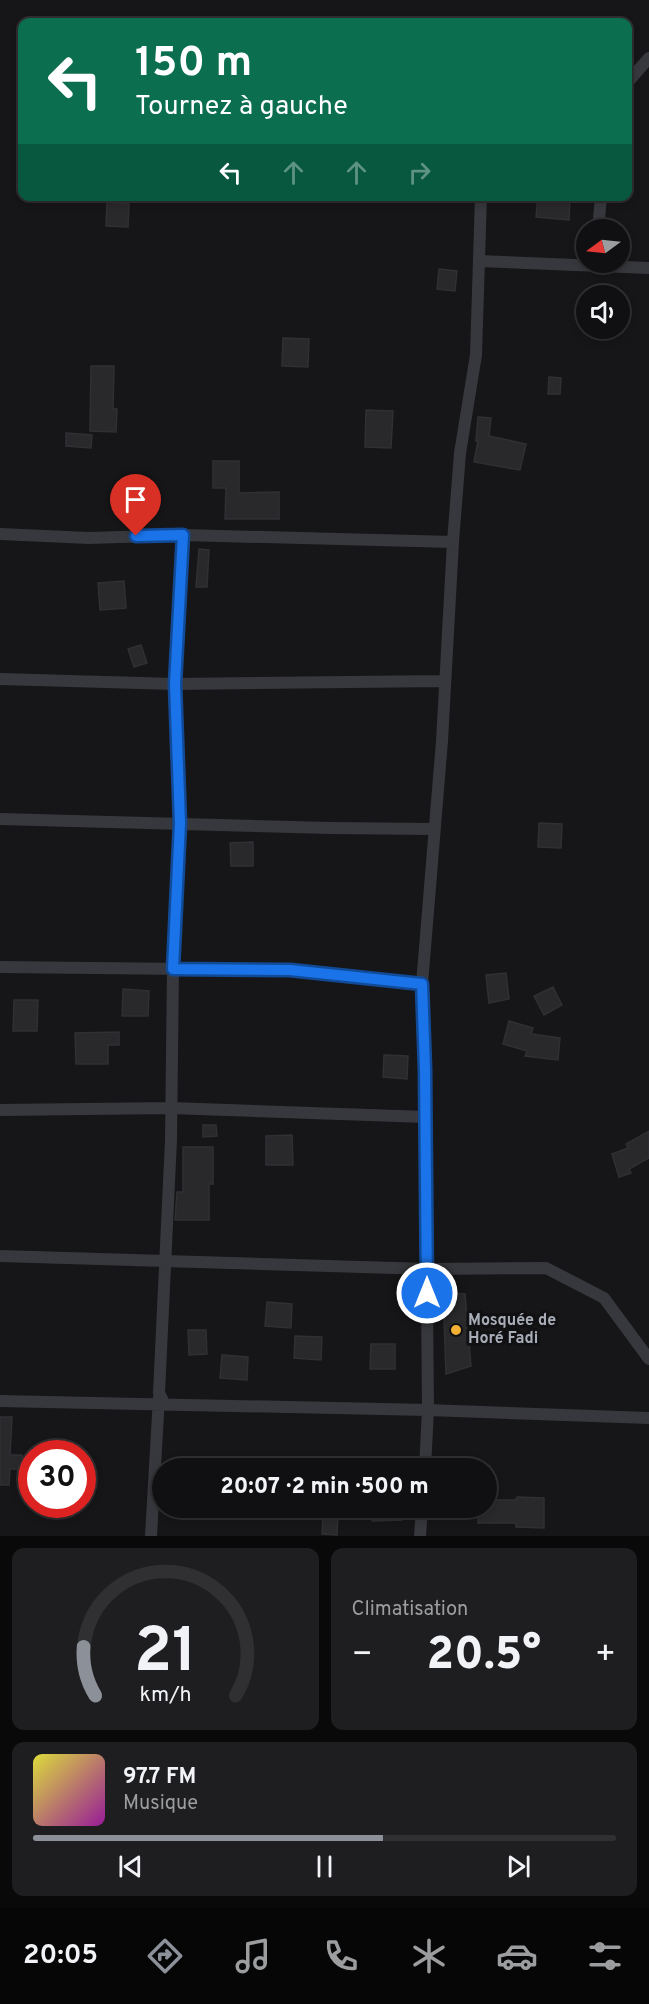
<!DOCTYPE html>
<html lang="fr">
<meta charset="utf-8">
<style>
:root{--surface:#101012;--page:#1e1e20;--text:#f1f3f6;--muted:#9c9d9f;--line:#303032;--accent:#8c9099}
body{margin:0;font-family:Overpass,sans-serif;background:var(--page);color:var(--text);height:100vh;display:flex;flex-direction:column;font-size:22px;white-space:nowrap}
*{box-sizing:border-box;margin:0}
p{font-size:20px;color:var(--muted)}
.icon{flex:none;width:33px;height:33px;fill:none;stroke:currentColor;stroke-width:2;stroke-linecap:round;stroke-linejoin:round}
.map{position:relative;height:1536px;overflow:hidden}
.sheet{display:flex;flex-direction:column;gap:12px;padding:12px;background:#09090a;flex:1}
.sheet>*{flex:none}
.guide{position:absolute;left:18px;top:18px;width:614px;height:183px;border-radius:12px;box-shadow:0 3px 9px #0003,0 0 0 2px var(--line);background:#0b6e4f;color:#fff;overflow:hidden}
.needle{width:39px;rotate:255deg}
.buttons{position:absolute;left:576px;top:219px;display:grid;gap:12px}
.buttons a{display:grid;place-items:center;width:54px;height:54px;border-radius:50%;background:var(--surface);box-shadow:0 3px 9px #0003,0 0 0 2px var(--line);font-size:30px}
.speed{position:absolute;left:18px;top:1440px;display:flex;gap:12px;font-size:30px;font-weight:700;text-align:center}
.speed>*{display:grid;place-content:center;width:78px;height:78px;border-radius:50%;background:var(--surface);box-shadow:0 3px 9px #0003,0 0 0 2px var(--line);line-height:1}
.speed .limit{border:9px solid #d22;background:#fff;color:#111}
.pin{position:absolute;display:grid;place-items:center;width:51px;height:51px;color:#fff;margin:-62px -26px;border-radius:50% 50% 50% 0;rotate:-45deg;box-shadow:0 0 6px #0007}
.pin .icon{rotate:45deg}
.me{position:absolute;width:66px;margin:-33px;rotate:0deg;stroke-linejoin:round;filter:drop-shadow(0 0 4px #0008)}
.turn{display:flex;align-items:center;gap:21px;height:126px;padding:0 18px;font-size:27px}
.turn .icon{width:78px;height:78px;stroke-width:2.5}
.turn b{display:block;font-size:42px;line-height:51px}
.lanes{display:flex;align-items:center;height:57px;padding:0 18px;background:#0003;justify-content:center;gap:30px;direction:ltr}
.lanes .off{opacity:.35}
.big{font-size:45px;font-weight:800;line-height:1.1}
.sheet .tile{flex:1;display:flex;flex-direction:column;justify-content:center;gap:9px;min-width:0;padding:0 21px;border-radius:12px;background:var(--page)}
.sheet .dial{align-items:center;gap:0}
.dial svg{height:156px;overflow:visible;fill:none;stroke:var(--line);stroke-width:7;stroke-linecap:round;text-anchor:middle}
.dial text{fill:var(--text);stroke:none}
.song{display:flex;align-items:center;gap:18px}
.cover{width:72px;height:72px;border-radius:9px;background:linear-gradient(135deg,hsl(60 70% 55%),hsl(300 70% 35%))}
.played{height:6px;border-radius:3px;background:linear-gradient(90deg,var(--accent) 60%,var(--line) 60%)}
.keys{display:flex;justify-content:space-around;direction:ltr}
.heat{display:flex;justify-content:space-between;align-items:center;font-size:33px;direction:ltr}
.sheet .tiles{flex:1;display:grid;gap:12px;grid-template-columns:1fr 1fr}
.tile:last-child{grid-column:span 2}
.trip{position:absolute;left:152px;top:1458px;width:345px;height:60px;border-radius:30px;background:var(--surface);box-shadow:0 3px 9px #0003,0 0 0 2px var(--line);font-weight:800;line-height:60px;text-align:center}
.dock{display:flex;height:96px;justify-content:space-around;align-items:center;background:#060607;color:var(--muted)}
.dock .icon{width:42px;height:42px}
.dock .current{color:var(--accent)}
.dock b{font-size:27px;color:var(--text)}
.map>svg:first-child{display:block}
.building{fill:#29292c;stroke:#303034;stroke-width:1.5}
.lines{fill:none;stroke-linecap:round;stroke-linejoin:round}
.minor{stroke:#37383d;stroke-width:12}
.route-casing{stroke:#114b97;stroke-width:15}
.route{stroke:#1a73e8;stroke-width:10}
.poi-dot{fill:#f2b134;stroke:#111113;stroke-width:2}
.labels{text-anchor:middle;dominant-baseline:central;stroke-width:6;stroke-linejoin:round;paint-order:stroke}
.poi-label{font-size:16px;font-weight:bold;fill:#a8adb8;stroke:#111113;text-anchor:start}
</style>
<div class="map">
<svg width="649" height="1536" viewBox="0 0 649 1536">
<rect width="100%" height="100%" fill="#161618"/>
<path class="building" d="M 538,196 L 570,196 L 569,220 L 536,217 Z
M 107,202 L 129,204 L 128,227 L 106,226 Z
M 439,269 L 457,271 L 455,291 L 437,289 Z
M 283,338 L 309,339 L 308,367 L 282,366 Z
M 91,366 L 114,366 L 113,409 L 117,409 L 116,432 L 90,431 Z
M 549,377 L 561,378 L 560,394 L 548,394 Z
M 366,410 L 393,411 L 391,448 L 365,447 Z
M 478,417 L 491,418 L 489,436 L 526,444 L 520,470 L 474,462 L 478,441 L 476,441 Z
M 66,433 L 92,435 L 91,448 L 66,446 Z
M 213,461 L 239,461 L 239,493 L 279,492 L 279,519 L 225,519 L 226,488 L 213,488 Z
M 199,549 L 209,550 L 207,587 L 196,587 Z
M 124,581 L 126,608 L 100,610 L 98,583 Z
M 141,645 L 147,663 L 134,667 L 128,649 Z
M 539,823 L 562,824 L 561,848 L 538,847 Z
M 253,842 L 253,866 L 231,866 L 230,843 Z
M 506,973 L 509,999 L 489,1003 L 486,975 Z
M 553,987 L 562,1005 L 544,1015 L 534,996 Z
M 123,989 L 149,991 L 148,1016 L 122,1016 Z
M 14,1000 L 38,1000 L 37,1031 L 13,1031 Z
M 509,1021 L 533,1028 L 531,1034 L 560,1038 L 558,1060 L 525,1056 L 527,1051 L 503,1044 Z
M 119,1032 L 119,1045 L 108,1045 L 108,1064 L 76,1064 L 75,1033 Z
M 384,1055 L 408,1056 L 407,1079 L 383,1077 Z
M 203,1125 L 216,1125 L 217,1136 L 203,1137 Z
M 649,1131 L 649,1158 L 629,1169 L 631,1173 L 619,1177 L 612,1154 L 628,1148 L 626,1144 Z
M 292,1135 L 293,1165 L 266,1165 L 266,1136 Z
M 183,1147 L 213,1147 L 213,1184 L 209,1184 L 209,1220 L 175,1220 L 177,1192 L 183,1192 Z
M 443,1293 L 465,1294 L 471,1366 L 446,1374 Z
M 267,1302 L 292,1304 L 291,1328 L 265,1326 Z
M 188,1330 L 206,1330 L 207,1354 L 189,1355 Z
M 295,1336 L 322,1337 L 321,1360 L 294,1358 Z
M 371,1344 L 395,1344 L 395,1369 L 370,1369 Z
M 222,1355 L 248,1357 L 247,1380 L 220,1378 Z
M 0,1417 L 12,1417 L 10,1455 L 22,1455 L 22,1469 L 10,1469 L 9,1485 L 0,1485 Z
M 517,1497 L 544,1498 L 544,1528 L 516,1527 L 516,1523 L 478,1523 L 478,1508 L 486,1508 L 486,1500 L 516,1500 Z
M 372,1508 L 402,1508 L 402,1520 L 372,1521 Z
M 323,1514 L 338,1514 L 337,1535 L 322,1534 Z"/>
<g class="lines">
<path class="minor" d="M 627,83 L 649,58
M 598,230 L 601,196
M 479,261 L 649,268
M 0,534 L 89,538 L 183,535 L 175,684 L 180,823 L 173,969 L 171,1140 L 159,1393 L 164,1403
M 183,535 L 453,542
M 0,679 L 175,684 L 445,681
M 0,819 L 330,828 L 434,829
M 0,967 L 290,970 L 422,984
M 0,1110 L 171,1108 L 426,1117
M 0,1256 L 427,1269 L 546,1268 L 604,1298 L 649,1359
M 0,1401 L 428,1410 L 649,1418
M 425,1468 L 428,1410 L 425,1069 L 422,984 L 442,741 L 453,542 L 460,453 L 476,355 L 481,196
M 151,1536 L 159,1397
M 420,1536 L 422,1508"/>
</g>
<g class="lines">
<defs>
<path id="route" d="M 136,536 L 183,535 L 175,684 L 180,823 L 173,969 L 290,970 L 422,984 L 425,1069 L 427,1293"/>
</defs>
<use href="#route" class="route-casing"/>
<use href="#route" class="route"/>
</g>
<circle class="poi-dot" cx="456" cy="1330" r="6"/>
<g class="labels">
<g class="poi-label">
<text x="468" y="1321">Mosquée de<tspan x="468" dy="18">Horé Fadi</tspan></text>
</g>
</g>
</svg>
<div class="buttons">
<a><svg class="needle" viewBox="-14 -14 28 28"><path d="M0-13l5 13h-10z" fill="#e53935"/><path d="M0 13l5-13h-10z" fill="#9c9d9f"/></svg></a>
<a><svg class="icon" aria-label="sound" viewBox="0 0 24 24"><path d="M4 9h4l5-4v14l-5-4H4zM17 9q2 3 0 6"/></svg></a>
</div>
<div class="speed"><div class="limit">30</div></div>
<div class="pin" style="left:136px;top:536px;background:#d93025"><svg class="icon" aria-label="arrive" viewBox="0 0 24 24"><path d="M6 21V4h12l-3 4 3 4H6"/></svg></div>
<svg class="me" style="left:427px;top:1293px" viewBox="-20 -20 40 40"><circle r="17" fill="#1a73e8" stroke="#fff" stroke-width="3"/><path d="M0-11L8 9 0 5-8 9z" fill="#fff"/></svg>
<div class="trip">20:07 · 2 min · 500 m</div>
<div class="guide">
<div class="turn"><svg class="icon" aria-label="left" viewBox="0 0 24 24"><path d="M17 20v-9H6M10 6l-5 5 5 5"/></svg><div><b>150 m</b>Tournez à gauche</div></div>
<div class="lanes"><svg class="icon" aria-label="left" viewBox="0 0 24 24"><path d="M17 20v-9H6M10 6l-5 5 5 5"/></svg><svg class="icon off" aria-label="ahead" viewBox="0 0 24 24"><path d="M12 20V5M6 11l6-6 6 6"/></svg><svg class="icon off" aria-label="ahead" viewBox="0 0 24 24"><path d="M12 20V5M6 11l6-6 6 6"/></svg><svg class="icon off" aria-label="right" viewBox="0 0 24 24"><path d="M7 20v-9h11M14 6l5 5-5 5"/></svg></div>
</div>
</div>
<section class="sheet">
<div class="tiles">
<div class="tile dial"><svg viewBox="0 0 100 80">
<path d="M14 69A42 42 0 1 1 86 69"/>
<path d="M14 69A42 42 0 0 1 8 44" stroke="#8c9099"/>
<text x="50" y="56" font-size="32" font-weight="700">21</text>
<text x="50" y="72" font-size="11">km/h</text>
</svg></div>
<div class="tile"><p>Climatisation</p>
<div class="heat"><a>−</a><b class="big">20.5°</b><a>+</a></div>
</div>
<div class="tile">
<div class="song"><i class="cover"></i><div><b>97.7 FM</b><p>Musique</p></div></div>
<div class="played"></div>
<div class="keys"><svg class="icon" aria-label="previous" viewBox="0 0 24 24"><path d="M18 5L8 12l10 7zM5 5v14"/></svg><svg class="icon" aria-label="pause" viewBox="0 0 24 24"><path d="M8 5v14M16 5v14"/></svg><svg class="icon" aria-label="next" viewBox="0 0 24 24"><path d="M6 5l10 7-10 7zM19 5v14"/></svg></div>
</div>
</div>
</section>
<nav class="dock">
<b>20:05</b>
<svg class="icon current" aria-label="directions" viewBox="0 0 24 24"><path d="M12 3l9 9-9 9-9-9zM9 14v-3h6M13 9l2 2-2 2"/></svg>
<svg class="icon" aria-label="music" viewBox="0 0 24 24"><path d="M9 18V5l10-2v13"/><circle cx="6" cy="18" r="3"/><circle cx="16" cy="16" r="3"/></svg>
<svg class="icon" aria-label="phone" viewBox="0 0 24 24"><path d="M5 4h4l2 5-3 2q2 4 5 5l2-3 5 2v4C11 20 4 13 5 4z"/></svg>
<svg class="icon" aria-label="climate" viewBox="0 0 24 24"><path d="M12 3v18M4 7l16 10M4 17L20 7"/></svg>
<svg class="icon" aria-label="car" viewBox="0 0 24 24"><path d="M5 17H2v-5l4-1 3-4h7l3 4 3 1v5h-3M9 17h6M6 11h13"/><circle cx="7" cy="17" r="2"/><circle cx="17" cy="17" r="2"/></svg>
<svg class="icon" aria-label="filters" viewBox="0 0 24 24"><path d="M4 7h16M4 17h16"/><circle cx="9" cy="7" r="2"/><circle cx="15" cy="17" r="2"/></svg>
</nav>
